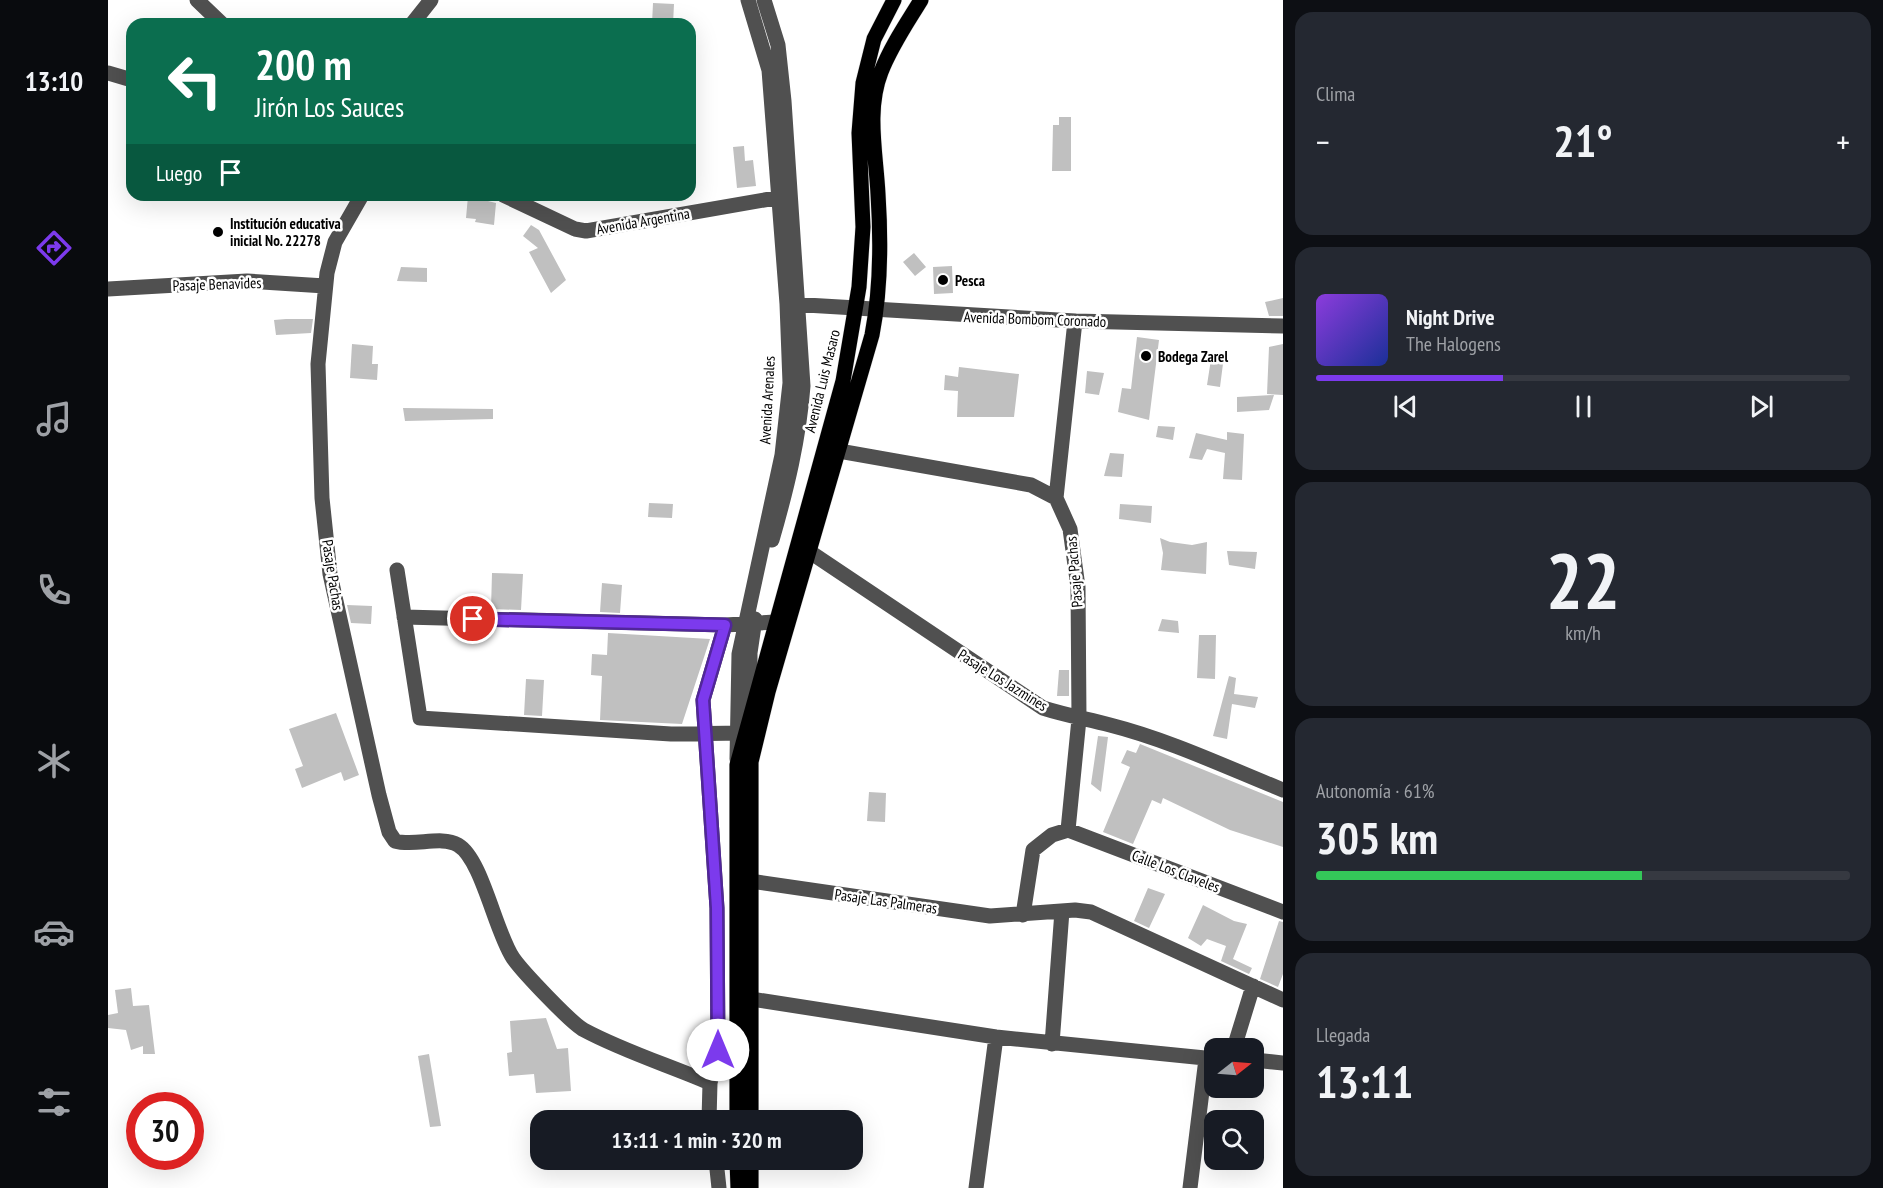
<!DOCTYPE html>
<html lang="es">
<meta charset="utf-8">
<style>
:root{--surface:#171b24;--page:#242831;--text:#f1f3f6;--muted:#9ea1a6;--line:#363941;--accent:#7c3aed}
body{margin:0;font-family:"PT Sans Narrow",sans-serif;background:var(--page);color:var(--text);height:100vh;display:flex;flex-direction:column;font-size:22px;white-space:nowrap}
*{box-sizing:border-box;margin:0}
p{font-size:20px;color:var(--muted)}
.icon{flex:none;width:33px;height:33px;fill:none;stroke:currentColor;stroke-width:2;stroke-linecap:round;stroke-linejoin:round}
.map{position:relative;flex:1;overflow:hidden}
.details{display:flex;flex-direction:column;gap:12px;padding:12px;background:#0d0f14;width:600px}
.details>*{flex:none}
.hud{position:absolute;left:18px;top:18px;width:570px;height:183px;border-radius:18px;box-shadow:0 6px 24px #0002;background:#0b6e4f;color:#fff;overflow:hidden}
.needle{width:39px;rotate:73deg}
.buttons{position:absolute;left:1096px;top:1038px;display:grid;gap:12px}
.buttons a{display:grid;place-items:center;width:60px;height:60px;border-radius:12px;background:var(--surface);box-shadow:0 6px 24px #0002;font-size:30px}
.speed{position:absolute;left:18px;top:1092px;display:flex;gap:12px;font-size:30px;font-weight:700;text-align:center}
.speed>*{display:grid;place-content:center;width:78px;height:78px;border-radius:50%;background:var(--surface);box-shadow:0 6px 24px #0002;line-height:1}
.speed .limit{border:9px solid #d22;background:#fff;color:#111}
.pin{position:absolute;display:grid;place-items:center;width:51px;height:51px;color:#fff;margin:-26px;border:3px solid #fff;border-radius:50%;box-shadow:0 2px 6px #0007}
.me{position:absolute;width:66px;margin:-33px;rotate:0deg;stroke-linejoin:round;filter:drop-shadow(0 0 4px #0008)}
.turn{display:flex;align-items:center;gap:21px;height:126px;padding:0 30px;font-size:27px}
.turn .icon{width:78px;height:78px;stroke-width:2.5}
.turn b{display:block;font-size:42px;line-height:51px}
.then{display:flex;align-items:center;height:57px;padding:0 30px;background:#0003;gap:12px;font-size:22px}
.big{font-size:45px;font-weight:700;line-height:1.1}
.details .tile{flex:1;display:flex;flex-direction:column;justify-content:center;gap:9px;min-width:0;padding:0 21px;border-radius:18px;background:var(--page)}
.details .dial{align-items:center;gap:0}
.dial b{font-size:78px;line-height:1}
.song{display:flex;align-items:center;gap:18px}
.cover{width:72px;height:72px;border-radius:9px;background:linear-gradient(135deg,hsl(270 70% 55%),hsl(230 70% 35%))}
.played{height:6px;border-radius:3px;background:linear-gradient(90deg,var(--accent) 35%,var(--line) 35%)}
.keys{display:flex;justify-content:space-around;direction:ltr}
.heat{display:flex;justify-content:space-between;align-items:center;font-size:33px;direction:ltr}
.charge{height:9px;border-radius:4px;background:linear-gradient(90deg,#34c759 61%,var(--line) 0)}
.trip{position:absolute;left:422px;top:1110px;width:333px;height:60px;border-radius:18px;background:var(--surface);box-shadow:0 6px 24px #0002;font-weight:700;line-height:60px;text-align:center}
main{display:flex;flex:1;min-height:0}
.tab-bar{display:flex;flex-direction:column;width:108px;justify-content:space-around;align-items:center;background:#090b0e;color:var(--muted)}
.tab-bar .icon{width:42px;height:42px}
.tab-bar .on{color:var(--accent)}
.tab-bar b{font-size:27px;color:var(--text)}
.map>svg:first-child{display:block}
.building{fill:#c0c0c0}
.lines{fill:none;stroke-linecap:round;stroke-linejoin:round}
.major-casing{stroke:#dbdbdb;stroke-width:16}
.minor{stroke:#505050;stroke-width:15}
.major{stroke:#000;stroke-width:15}
.route-casing{stroke:#51269a;stroke-width:15}
.route{stroke:#7c3aed;stroke-width:10}
.poi-dot{fill:#000;stroke:#fff;stroke-width:2}
.labels{text-anchor:middle;dominant-baseline:central;stroke-width:5;stroke-linejoin:round;paint-order:stroke}
.street-label{font-size:15px;fill:#000;stroke:#fff}
.poi-label{font-size:15px;font-weight:bold;fill:#000;stroke:#fff;text-anchor:start}
</style>
<main>
<nav class="tab-bar">
<b>13:10</b>
<svg class="icon on" aria-label="directions" viewBox="0 0 24 24"><path d="M12 3l9 9-9 9-9-9zM9 14v-3h6M13 9l2 2-2 2"/></svg>
<svg class="icon" aria-label="music" viewBox="0 0 24 24"><path d="M9 18V5l10-2v13"/><circle cx="6" cy="18" r="3"/><circle cx="16" cy="16" r="3"/></svg>
<svg class="icon" aria-label="phone" viewBox="0 0 24 24"><path d="M5 4h4l2 5-3 2q2 4 5 5l2-3 5 2v4C11 20 4 13 5 4z"/></svg>
<svg class="icon" aria-label="climate" viewBox="0 0 24 24"><path d="M12 3v18M4 7l16 10M4 17L20 7"/></svg>
<svg class="icon" aria-label="car" viewBox="0 0 24 24"><path d="M5 17H2v-5l4-1 3-4h7l3 4 3 1v5h-3M9 17h6M6 11h13"/><circle cx="7" cy="17" r="2"/><circle cx="17" cy="17" r="2"/></svg>
<svg class="icon" aria-label="filters" viewBox="0 0 24 24"><path d="M4 7h16M4 17h16"/><circle cx="9" cy="7" r="2"/><circle cx="15" cy="17" r="2"/></svg>
</nav>
<div class="map">
<svg width="1175" height="1188" viewBox="0 0 1175 1188">
<rect width="100%" height="100%" fill="#fff"/>
<path class="building" d="M 545,3 L 566,4 L 565,24 L 544,24 Z
M 951,117 L 963,117 L 963,171 L 944,171 L 945,125 L 951,125 Z
M 636,146 L 637,161 L 645,160 L 648,186 L 629,188 L 625,147 Z
M 360,196 L 388,203 L 386,225 L 367,222 L 368,219 L 358,218 Z
M 423,225 L 431,230 L 458,280 L 443,293 L 421,252 L 430,248 L 415,236 Z
M 806,253 L 818,267 L 807,276 L 795,262 Z
M 844,266 L 845,293 L 826,294 L 825,267 Z
M 293,267 L 319,268 L 319,282 L 289,281 Z
M 1175,298 L 1175,316 L 1161,316 L 1157,302 Z
M 178,319 L 205,319 L 203,333 L 168,335 L 166,320 Z
M 1029,337 L 1051,340 L 1041,420 L 1010,412 L 1014,388 L 1023,389 Z
M 244,344 L 265,346 L 264,364 L 270,364 L 269,380 L 242,378 Z
M 1175,344 L 1175,395 L 1159,394 L 1161,347 Z
M 1116,356 L 1112,387 L 1099,385 L 1103,359 Z
M 851,367 L 911,374 L 906,417 L 849,417 L 850,391 L 836,390 L 837,375 L 850,377 Z
M 979,371 L 996,373 L 991,395 L 977,393 Z
M 1166,395 L 1161,410 L 1129,412 L 1129,397 Z
M 295,408 L 385,409 L 385,419 L 297,421 Z
M 1050,426 L 1067,427 L 1065,440 L 1048,437 Z
M 1119,432 L 1136,434 L 1134,480 L 1115,479 L 1117,453 L 1099,449 L 1094,460 L 1081,458 L 1088,433 L 1119,440 Z
M 1002,453 L 1016,454 L 1014,477 L 996,476 Z
M 541,503 L 565,504 L 564,518 L 540,517 Z
M 1012,504 L 1044,506 L 1043,523 L 1011,519 Z
M 1052,538 L 1062,542 L 1084,545 L 1099,542 L 1098,574 L 1053,570 L 1055,553 Z
M 1119,551 L 1149,552 L 1147,569 L 1121,565 Z
M 384,573 L 415,574 L 413,610 L 383,609 Z
M 494,583 L 514,585 L 512,613 L 492,612 Z
M 239,605 L 264,606 L 263,624 L 243,623 Z
M 1054,619 L 1070,621 L 1071,633 L 1050,631 Z
M 500,633 L 602,639 L 574,724 L 492,720 L 494,676 L 483,675 L 484,654 L 499,655 Z
M 1091,635 L 1108,635 L 1107,679 L 1089,678 Z
M 951,670 L 961,670 L 961,696 L 949,696 Z
M 1121,676 L 1128,678 L 1126,694 L 1150,697 L 1147,708 L 1124,704 L 1119,739 L 1105,736 Z
M 418,679 L 436,680 L 434,716 L 416,715 Z
M 228,713 L 251,775 L 236,781 L 233,772 L 194,788 L 187,769 L 195,766 L 181,729 Z
M 990,736 L 1000,737 L 993,792 L 983,784 Z
M 1032,744 L 1175,802 L 1175,847 L 1122,830 L 1055,798 L 1053,804 L 1044,800 L 1025,844 L 995,832 L 1022,767 L 1013,763 L 1019,750 L 1028,753 Z
M 761,792 L 778,793 L 777,822 L 759,821 Z
M 1040,888 L 1057,894 L 1041,928 L 1026,921 Z
M 1095,905 L 1126,921 L 1139,924 L 1125,959 L 1144,968 L 1141,974 L 1113,961 L 1118,946 L 1099,939 L 1093,946 L 1080,938 Z
M 1171,921 L 1175,922 L 1175,974 L 1170,987 L 1152,979 Z
M 23,988 L 25,1006 L 41,1005 L 47,1054 L 35,1054 L 35,1046 L 23,1050 L 18,1030 L 0,1028 L 0,1015 L 10,1013 L 7,990 Z
M 438,1018 L 449,1049 L 460,1048 L 463,1091 L 428,1093 L 426,1074 L 401,1076 L 399,1053 L 404,1052 L 402,1021 Z
M 321,1054 L 333,1126 L 322,1127 L 310,1056 Z"/>
<g class="lines">
<defs>
<path id="major" d="M 629,1120 L 629,765 L 735,381 L 751,287 L 755,227 L 751,133 L 755,83 L 766,39 L 786,0
M 643,1120 L 643,762 L 660,692 L 764,335 C 773,289 773,240 770,194 C 768,154 758,110 773,72 C 783,46 799,23 813,0
M 629,1160 L 630,1188
M 643,1160 L 643,1188"/>
</defs>
<use href="#major" class="major-casing"/>
<path class="minor" d="M 89,0 L 114,24
M 656,0 L 670,45 L 676,101 L 695,386 C 691,439 679,488 664,540
M 304,24 L 323,0
M 0,73 L 24,80
M 254,195 L 227,242 L 219,273 L 210,364 L 214,498 L 222,574 L 271,795 L 281,832 L 287,841 C 306,847 333,835 350,845 C 374,859 387,931 405,958 C 414,971 463,1023 476,1030 C 515,1051 560,1065 602,1083
M 395,195 L 467,229 L 478,231 L 679,196
M 0,289 L 139,281 L 217,286
M 681,304 L 967,321 L 1175,326
M 731,451 L 923,485 L 948,498
M 702,552 L 935,708 C 957,715 979,719 1002,725 C 1061,740 1118,767 1175,790
M 289,570 L 312,718 L 563,734 L 636,733
M 296,617 L 617,625 L 667,622
M 642,708 L 642,653 L 647,619
M 629,759 L 631,654 L 674,455 L 682,383 L 679,304 L 661,70 L 640,0
M 960,830 L 971,719 L 970,587 L 962,529 L 948,498 L 967,321
M 960,830 L 1175,912
M 642,881 L 882,916 L 967,910 L 983,912 L 1175,1000
M 915,915 L 925,850 L 944,835 L 960,830
M 643,999 L 888,1037 L 1107,1059
M 944,1044 L 954,911
M 1126,1048 L 1145,986
M 1146,1060 L 1175,1063
M 601,1120 L 602,1083 L 610,1051 L 609,908 L 595,700 L 617,625
M 608,1160 L 611,1188
M 868,1188 L 888,1037
M 1082,1188 L 1098,1059"/>
<use href="#major" class="major"/>
</g>
<g class="lines">
<defs>
<path id="route" d="M 365,619 L 617,625 L 595,700 L 609,908 L 610,1050"/>
</defs>
<use href="#route" class="route-casing"/>
<use href="#route" class="route"/>
</g>
<g class="poi-dot">
<circle cx="110" cy="232" r="6"/>
<circle cx="835" cy="280" r="6"/>
<circle cx="1038" cy="356" r="6"/>
</g>
<g class="labels">
<g class="street-label">
<text transform="translate(535 221) rotate(-10)">Avenida Argentina</text>
<text transform="translate(109 284) rotate(-2)">Pasaje Benavides</text>
<text transform="translate(927 319) rotate(2)">Avenida Bombom Coronado</text>
<text transform="translate(714 381) rotate(-76)">Avenida Luis Masaro</text>
<text transform="translate(659 400) rotate(-87)">Avenida Arenales</text>
<text transform="translate(966 572) rotate(-95)">Pasaje Pachas</text>
<text transform="translate(225 575) rotate(81)">Pasaje Pachas</text>
<text transform="translate(895 680) rotate(32)">Pasaje Los Jazmines</text>
<text transform="translate(1068 871) rotate(21)">Calle Los Claveles</text>
<text transform="translate(778 901) rotate(8)">Pasaje Las Palmeras</text>
</g>
<g class="poi-label">
<text x="122" y="223">Institución educativa<tspan x="122" dy="17">inicial No. 22278</tspan></text>
<text x="847" y="280">Pesca</text>
<text x="1050" y="356">Bodega Zarel</text>
</g>
</g>
</svg>
<div class="buttons">
<a><svg class="needle" viewBox="-14 -14 28 28"><path d="M0-13l5 13h-10z" fill="#e53935"/><path d="M0 13l5-13h-10z" fill="#9ea1a6"/></svg></a>
<a><svg class="icon" aria-label="search" viewBox="0 0 24 24"><circle cx="10" cy="10" r="6"/><path d="M15 15l6 6"/></svg></a>
</div>
<div class="speed"><div class="limit">30</div></div>
<div class="pin" style="left:365px;top:619px;background:#d93025"><svg class="icon" aria-label="arrive" viewBox="0 0 24 24"><path d="M6 21V4h12l-3 4 3 4H6"/></svg></div>
<svg class="me" style="left:610px;top:1050px" viewBox="-20 -20 40 40"><circle r="19" fill="#fff"/><path d="M0-13L10 11 0 6-10 11z" fill="#7c3aed"/></svg>
<div class="trip">13:11 · 1 min · 320 m</div>
<div class="hud">
<div class="turn"><svg class="icon" aria-label="left" viewBox="0 0 24 24"><path d="M17 20v-9H6M10 6l-5 5 5 5"/></svg><div><b>200 m</b>Jirón Los Sauces</div></div>
<div class="then">Luego<svg class="icon" aria-label="arrive" viewBox="0 0 24 24"><path d="M6 21V4h12l-3 4 3 4H6"/></svg></div>
</div>
</div>
<section class="details">
<div class="tile"><p>Clima</p>
<div class="heat"><a>−</a><b class="big">21°</b><a>+</a></div>
</div>
<div class="tile">
<div class="song"><i class="cover"></i><div><b>Night Drive</b><p>The Halogens</p></div></div>
<div class="played"></div>
<div class="keys"><svg class="icon" aria-label="previous" viewBox="0 0 24 24"><path d="M18 5L8 12l10 7zM5 5v14"/></svg><svg class="icon" aria-label="pause" viewBox="0 0 24 24"><path d="M8 5v14M16 5v14"/></svg><svg class="icon" aria-label="next" viewBox="0 0 24 24"><path d="M6 5l10 7-10 7zM19 5v14"/></svg></div>
</div>
<div class="tile dial"><b>22</b><p>km/h</p></div>
<div class="tile"><p>Autonomía · 61%</p><b class="big">305 km</b><div class="charge"></div></div>
<div class="tile"><p>Llegada</p><b class="big">13:11</b></div>
</section>
</main>
